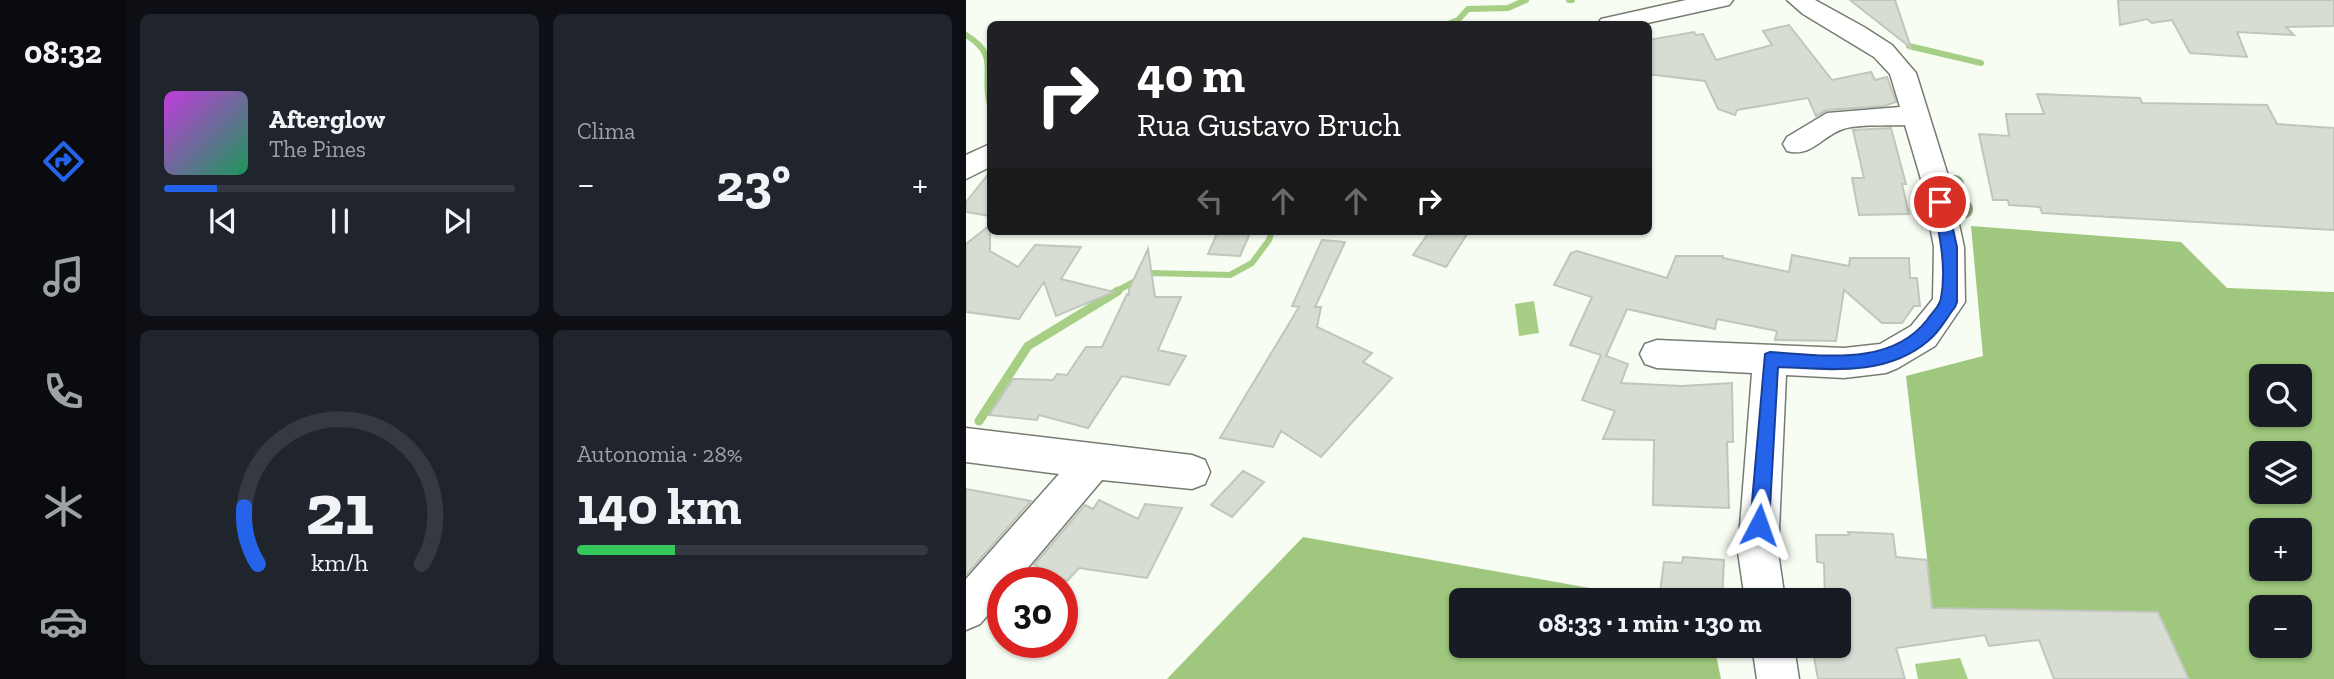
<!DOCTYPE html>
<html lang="pt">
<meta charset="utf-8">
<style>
:root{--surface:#171b24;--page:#20242c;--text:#f1f3f6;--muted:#9ea1a6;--line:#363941;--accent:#2563eb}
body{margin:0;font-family:"Zilla Slab",serif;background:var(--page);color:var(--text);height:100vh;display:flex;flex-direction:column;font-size:26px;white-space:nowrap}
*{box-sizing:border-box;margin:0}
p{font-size:23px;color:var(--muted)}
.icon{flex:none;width:38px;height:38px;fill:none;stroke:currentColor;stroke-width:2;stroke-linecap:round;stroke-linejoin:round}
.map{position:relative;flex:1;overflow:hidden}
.side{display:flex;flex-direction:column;gap:14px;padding:14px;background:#0d0f14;width:840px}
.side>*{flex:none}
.hud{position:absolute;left:21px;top:21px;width:665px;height:214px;border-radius:10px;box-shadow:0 2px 5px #0004;background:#202124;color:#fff;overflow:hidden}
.controls{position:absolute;left:1283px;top:364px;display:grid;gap:14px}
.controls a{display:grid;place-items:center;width:63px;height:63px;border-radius:10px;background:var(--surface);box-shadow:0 2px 5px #0004;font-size:35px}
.speed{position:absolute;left:21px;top:567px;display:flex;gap:14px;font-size:35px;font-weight:700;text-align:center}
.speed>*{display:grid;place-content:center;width:91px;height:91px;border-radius:50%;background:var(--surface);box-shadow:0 2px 5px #0004;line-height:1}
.speed .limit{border:10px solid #d22;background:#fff;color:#111}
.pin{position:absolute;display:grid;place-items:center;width:60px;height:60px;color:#fff;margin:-30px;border:4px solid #fff;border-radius:50%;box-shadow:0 2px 7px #0007}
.me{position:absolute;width:77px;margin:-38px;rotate:4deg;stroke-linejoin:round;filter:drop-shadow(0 0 5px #0008)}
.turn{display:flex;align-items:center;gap:24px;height:147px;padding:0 35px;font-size:32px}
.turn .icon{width:91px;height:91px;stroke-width:2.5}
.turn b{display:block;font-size:49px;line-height:60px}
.lanes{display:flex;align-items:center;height:66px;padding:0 35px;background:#0003;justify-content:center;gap:35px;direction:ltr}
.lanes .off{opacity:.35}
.big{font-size:52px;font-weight:700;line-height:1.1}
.side .tile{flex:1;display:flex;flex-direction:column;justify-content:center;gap:10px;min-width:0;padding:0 24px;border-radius:10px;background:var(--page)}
.side .dial{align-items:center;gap:0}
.dial svg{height:182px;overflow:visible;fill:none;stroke:var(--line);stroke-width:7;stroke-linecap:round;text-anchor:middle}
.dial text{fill:var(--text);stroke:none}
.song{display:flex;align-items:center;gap:21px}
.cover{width:84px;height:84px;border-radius:10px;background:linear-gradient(135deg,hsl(290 70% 55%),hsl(150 70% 35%))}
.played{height:7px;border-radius:4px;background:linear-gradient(90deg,var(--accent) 15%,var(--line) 15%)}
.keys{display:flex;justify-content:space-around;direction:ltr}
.heat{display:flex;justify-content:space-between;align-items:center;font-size:38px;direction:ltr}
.charge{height:10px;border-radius:5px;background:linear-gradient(90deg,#34c759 28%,var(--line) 0)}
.side .tiles{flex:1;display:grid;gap:14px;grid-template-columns:repeat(2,1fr)}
.trip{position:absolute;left:483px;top:588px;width:402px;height:70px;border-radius:10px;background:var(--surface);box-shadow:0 2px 5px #0004;font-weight:700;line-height:70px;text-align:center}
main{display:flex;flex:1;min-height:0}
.menu{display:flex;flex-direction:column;width:126px;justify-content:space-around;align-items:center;background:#090b0e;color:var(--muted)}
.menu .icon{width:49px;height:49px}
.menu .on{color:var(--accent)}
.menu b{font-size:32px;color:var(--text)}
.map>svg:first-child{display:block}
.forest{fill:#9fc77d;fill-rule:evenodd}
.water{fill:#a6cf85}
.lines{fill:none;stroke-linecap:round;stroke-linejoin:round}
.stream-far1{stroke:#a6cf85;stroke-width:6}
.stream{stroke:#a6cf85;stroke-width:9}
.building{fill:#d7ddd3;stroke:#c0c6bc;stroke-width:2}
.minor-casing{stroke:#767c72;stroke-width:3}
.minor{fill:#fff;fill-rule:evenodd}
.tree{fill:#8ea475}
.route{fill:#2563eb;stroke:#184099;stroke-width:2}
</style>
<main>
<nav class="menu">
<b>08:32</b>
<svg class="icon on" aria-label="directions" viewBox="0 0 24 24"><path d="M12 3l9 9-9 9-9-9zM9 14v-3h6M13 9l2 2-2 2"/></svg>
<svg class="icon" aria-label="music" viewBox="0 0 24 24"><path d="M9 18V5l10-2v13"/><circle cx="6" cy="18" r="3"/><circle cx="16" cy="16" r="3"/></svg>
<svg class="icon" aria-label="phone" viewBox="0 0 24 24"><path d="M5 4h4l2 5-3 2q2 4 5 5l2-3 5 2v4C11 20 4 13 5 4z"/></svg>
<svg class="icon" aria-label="climate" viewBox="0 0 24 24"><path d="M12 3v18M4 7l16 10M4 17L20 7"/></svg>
<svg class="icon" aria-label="car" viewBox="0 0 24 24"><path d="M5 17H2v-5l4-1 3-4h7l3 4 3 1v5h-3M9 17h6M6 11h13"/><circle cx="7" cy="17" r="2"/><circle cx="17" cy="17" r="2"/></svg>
</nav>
<section class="side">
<div class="tiles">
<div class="tile">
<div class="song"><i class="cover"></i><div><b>Afterglow</b><p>The Pines</p></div></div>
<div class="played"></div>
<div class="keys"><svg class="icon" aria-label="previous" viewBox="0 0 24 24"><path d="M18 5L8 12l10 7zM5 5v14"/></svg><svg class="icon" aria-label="pause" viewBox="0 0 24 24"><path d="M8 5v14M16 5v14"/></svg><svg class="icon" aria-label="next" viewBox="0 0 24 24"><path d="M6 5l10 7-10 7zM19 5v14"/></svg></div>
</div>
<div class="tile"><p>Clima</p>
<div class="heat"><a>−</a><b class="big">23°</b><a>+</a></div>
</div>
<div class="tile dial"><svg viewBox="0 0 100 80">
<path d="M14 69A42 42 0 1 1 86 69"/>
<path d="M14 69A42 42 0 0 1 8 44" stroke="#2563eb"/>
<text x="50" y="56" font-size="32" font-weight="700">21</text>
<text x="50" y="72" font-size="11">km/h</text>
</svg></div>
<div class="tile"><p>Autonomia · 28%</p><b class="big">140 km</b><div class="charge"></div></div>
</div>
</section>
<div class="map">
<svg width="1368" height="679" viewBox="0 0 1368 679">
<rect width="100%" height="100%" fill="#f7fdf3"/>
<path class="forest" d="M 1005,226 L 1215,242 L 1261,288 L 1368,292 L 1368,679 L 1177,679 L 1061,609 L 967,609 L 940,376 L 1017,356 ZM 1295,376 L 1334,376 L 1334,415 L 1295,415 ZM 1295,453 L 1334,453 L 1334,492 L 1295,492 ZM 1295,530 L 1334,530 L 1334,569 L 1295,569 ZM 1295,607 L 1334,607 L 1334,646 L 1295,646 Z
M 337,537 L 646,592 L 660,600 L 495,600 L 495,646 L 735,646 L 750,655 L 755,679 L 201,679 Z"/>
<path class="water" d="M 568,301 L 573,333 L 553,336 L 549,304 Z
M 994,658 L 1002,679 L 952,679 L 949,664 Z"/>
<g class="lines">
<path class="stream-far1" d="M 603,0 L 606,0
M 482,24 L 492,20 L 502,9 L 542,8 L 560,0
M 0,35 C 35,56 15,73 24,105
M 943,46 L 1015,63
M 149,292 L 184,273 L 264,275 L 286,263 L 303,240 L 306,231"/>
<path class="stream" d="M 13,421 L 62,346 L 152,291"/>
</g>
<path class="building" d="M 884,0 L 929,0 L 945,48 Z
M 1152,0 L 1368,0 L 1368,26 L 1320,27 L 1328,35 L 1271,32 L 1281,57 L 1224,53 L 1206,20 L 1186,23 L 1181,19 L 1154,25 Z
M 823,25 L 866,80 L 905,72 L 909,80 L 921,77 L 930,102 L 918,106 L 861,110 L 850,116 L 842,98 L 771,110 L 769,115 L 752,109 L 739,81 L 682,74 L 682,40 L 728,32 L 730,35 L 737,34 L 750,60 L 806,45 L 797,31 Z
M 1071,94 L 1174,98 L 1176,103 L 1301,105 L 1311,124 L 1368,128 L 1368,230 L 1076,213 L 1074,207 L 1043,205 L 1042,200 L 1027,200 L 1013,134 L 1043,136 L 1040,114 L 1078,114 Z
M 925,128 L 940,184 L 936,184 L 943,214 L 893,215 L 886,178 L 898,178 L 887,130 Z
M 24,172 L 24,216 L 0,212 L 0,202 Z
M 24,225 L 24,251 L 52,267 L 69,245 L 115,247 L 95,279 L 148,292 L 90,316 L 78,282 L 53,319 L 0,312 L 0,244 Z
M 252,231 L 285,231 L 274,256 L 242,254 Z
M 464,231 L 503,231 L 480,267 L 447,255 Z
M 356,240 L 379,242 L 349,307 L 355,307 L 351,327 L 406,353 L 397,362 L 426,378 L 355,457 L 315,431 L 307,447 L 254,438 L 333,307 L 326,306 Z
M 182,249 L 189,297 L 215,297 L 192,350 L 220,356 L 203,385 L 156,376 L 122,428 L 73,415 L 71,420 L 23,415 L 47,379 L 87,380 L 91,374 L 101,375 L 120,347 L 136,347 L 161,294 L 163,295 L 163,289 Z
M 611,251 L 701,278 L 710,256 L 757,256 L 757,258 L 823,272 L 826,255 L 883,266 L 884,258 L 943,258 L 944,278 L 951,278 L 954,306 L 948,306 L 936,323 L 916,323 L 878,290 L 870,341 L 809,340 L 811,331 L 751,319 L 749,329 L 661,309 L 640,356 L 662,364 L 655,383 L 716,386 L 766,383 L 767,442 L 761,442 L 763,508 L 687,505 L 688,440 L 637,439 L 649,411 L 616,400 L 635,355 L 604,345 L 626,297 L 588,285 L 605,253 Z
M 277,471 L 298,482 L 266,517 L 245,505 Z
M 0,489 L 65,501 L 0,575 Z
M 133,500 L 172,519 L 179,504 L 216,508 L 181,578 L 113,568 L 101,581 L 68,565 L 119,505 L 127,509 Z
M 882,532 L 927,534 L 930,557 L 961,560 L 966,608 L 1192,612 L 1223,679 L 1088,679 L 1073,640 L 1023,646 L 1019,635 L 930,648 L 939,679 L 852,679 L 846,646 L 873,646 L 873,600 L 859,600 L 858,563 L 851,562 L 850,535 L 883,535 Z
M 717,557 L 758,560 L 756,600 L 693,600 L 698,562 L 716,563 Z"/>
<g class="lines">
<defs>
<path id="minor" d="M 720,0 L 767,0 L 763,5 L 677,24 L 632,24 L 635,19 Z
M 821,0 L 849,0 L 898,27 L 926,45 L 950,73 L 983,179 L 998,247 L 999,302 L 969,346 L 932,368 L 920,373 L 878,378 L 820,375 L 812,552 L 819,600 L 779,600 L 772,552 L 786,373 L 691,368 L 679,364 L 674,354 L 679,344 L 691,340 L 878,348 L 914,344 L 945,326 L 967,299 L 968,247 L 955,179 L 939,125 C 922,126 892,124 877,129 C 856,136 845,158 821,151 L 817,144 L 821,137 L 861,113 L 934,107 L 924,74 L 908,57 L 837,14 Z
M 24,144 L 24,167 L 0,179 L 0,155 Z
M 0,428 L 226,455 L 239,460 L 244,472 L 239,484 L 226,489 L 136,480 L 49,583 L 37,583 L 37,598 L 14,624 L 0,630 L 0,579 L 93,474 L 0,462 Z
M 786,646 L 828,646 L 833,679 L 791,679 Z"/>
</defs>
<use href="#minor" class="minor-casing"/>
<use href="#minor" class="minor"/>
</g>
<g class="tree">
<circle cx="989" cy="184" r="9"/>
<circle cx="997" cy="209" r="10"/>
</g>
<path class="route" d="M 974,197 L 981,202 L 991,247 L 991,302 L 989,307 C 981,317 973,333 962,341 C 920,377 863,369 812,367 L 803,525 L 800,531 L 793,534 L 787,531 L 784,525 L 799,354 L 804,352 C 857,355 924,367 961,320 C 965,314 974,306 975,298 C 981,267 973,233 967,202 Z"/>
</svg>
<div class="controls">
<a><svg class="icon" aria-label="search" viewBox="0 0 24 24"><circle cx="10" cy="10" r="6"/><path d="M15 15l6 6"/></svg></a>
<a><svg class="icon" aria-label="layers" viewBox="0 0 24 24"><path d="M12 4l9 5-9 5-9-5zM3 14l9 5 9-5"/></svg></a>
<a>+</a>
<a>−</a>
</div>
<div class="speed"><div class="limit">30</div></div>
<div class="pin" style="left:974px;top:202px;background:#d93025"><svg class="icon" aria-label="arrive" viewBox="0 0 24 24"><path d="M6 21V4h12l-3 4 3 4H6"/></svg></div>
<svg class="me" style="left:793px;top:525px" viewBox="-20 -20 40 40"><path d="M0-17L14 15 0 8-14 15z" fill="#2563eb" stroke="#fff" stroke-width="4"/></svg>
<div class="trip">08:33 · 1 min · 130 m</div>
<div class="hud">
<div class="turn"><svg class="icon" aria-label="right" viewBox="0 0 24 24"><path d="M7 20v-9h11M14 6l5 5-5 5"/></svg><div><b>40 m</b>Rua Gustavo Bruch</div></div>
<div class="lanes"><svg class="icon off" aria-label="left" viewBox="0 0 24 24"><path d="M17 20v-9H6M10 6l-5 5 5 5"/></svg><svg class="icon off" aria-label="ahead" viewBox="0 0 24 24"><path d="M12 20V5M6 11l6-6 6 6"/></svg><svg class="icon off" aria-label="ahead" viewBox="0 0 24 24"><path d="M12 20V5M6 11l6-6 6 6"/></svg><svg class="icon" aria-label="right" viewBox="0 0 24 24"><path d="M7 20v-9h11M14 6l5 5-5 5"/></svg></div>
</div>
</div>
</main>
